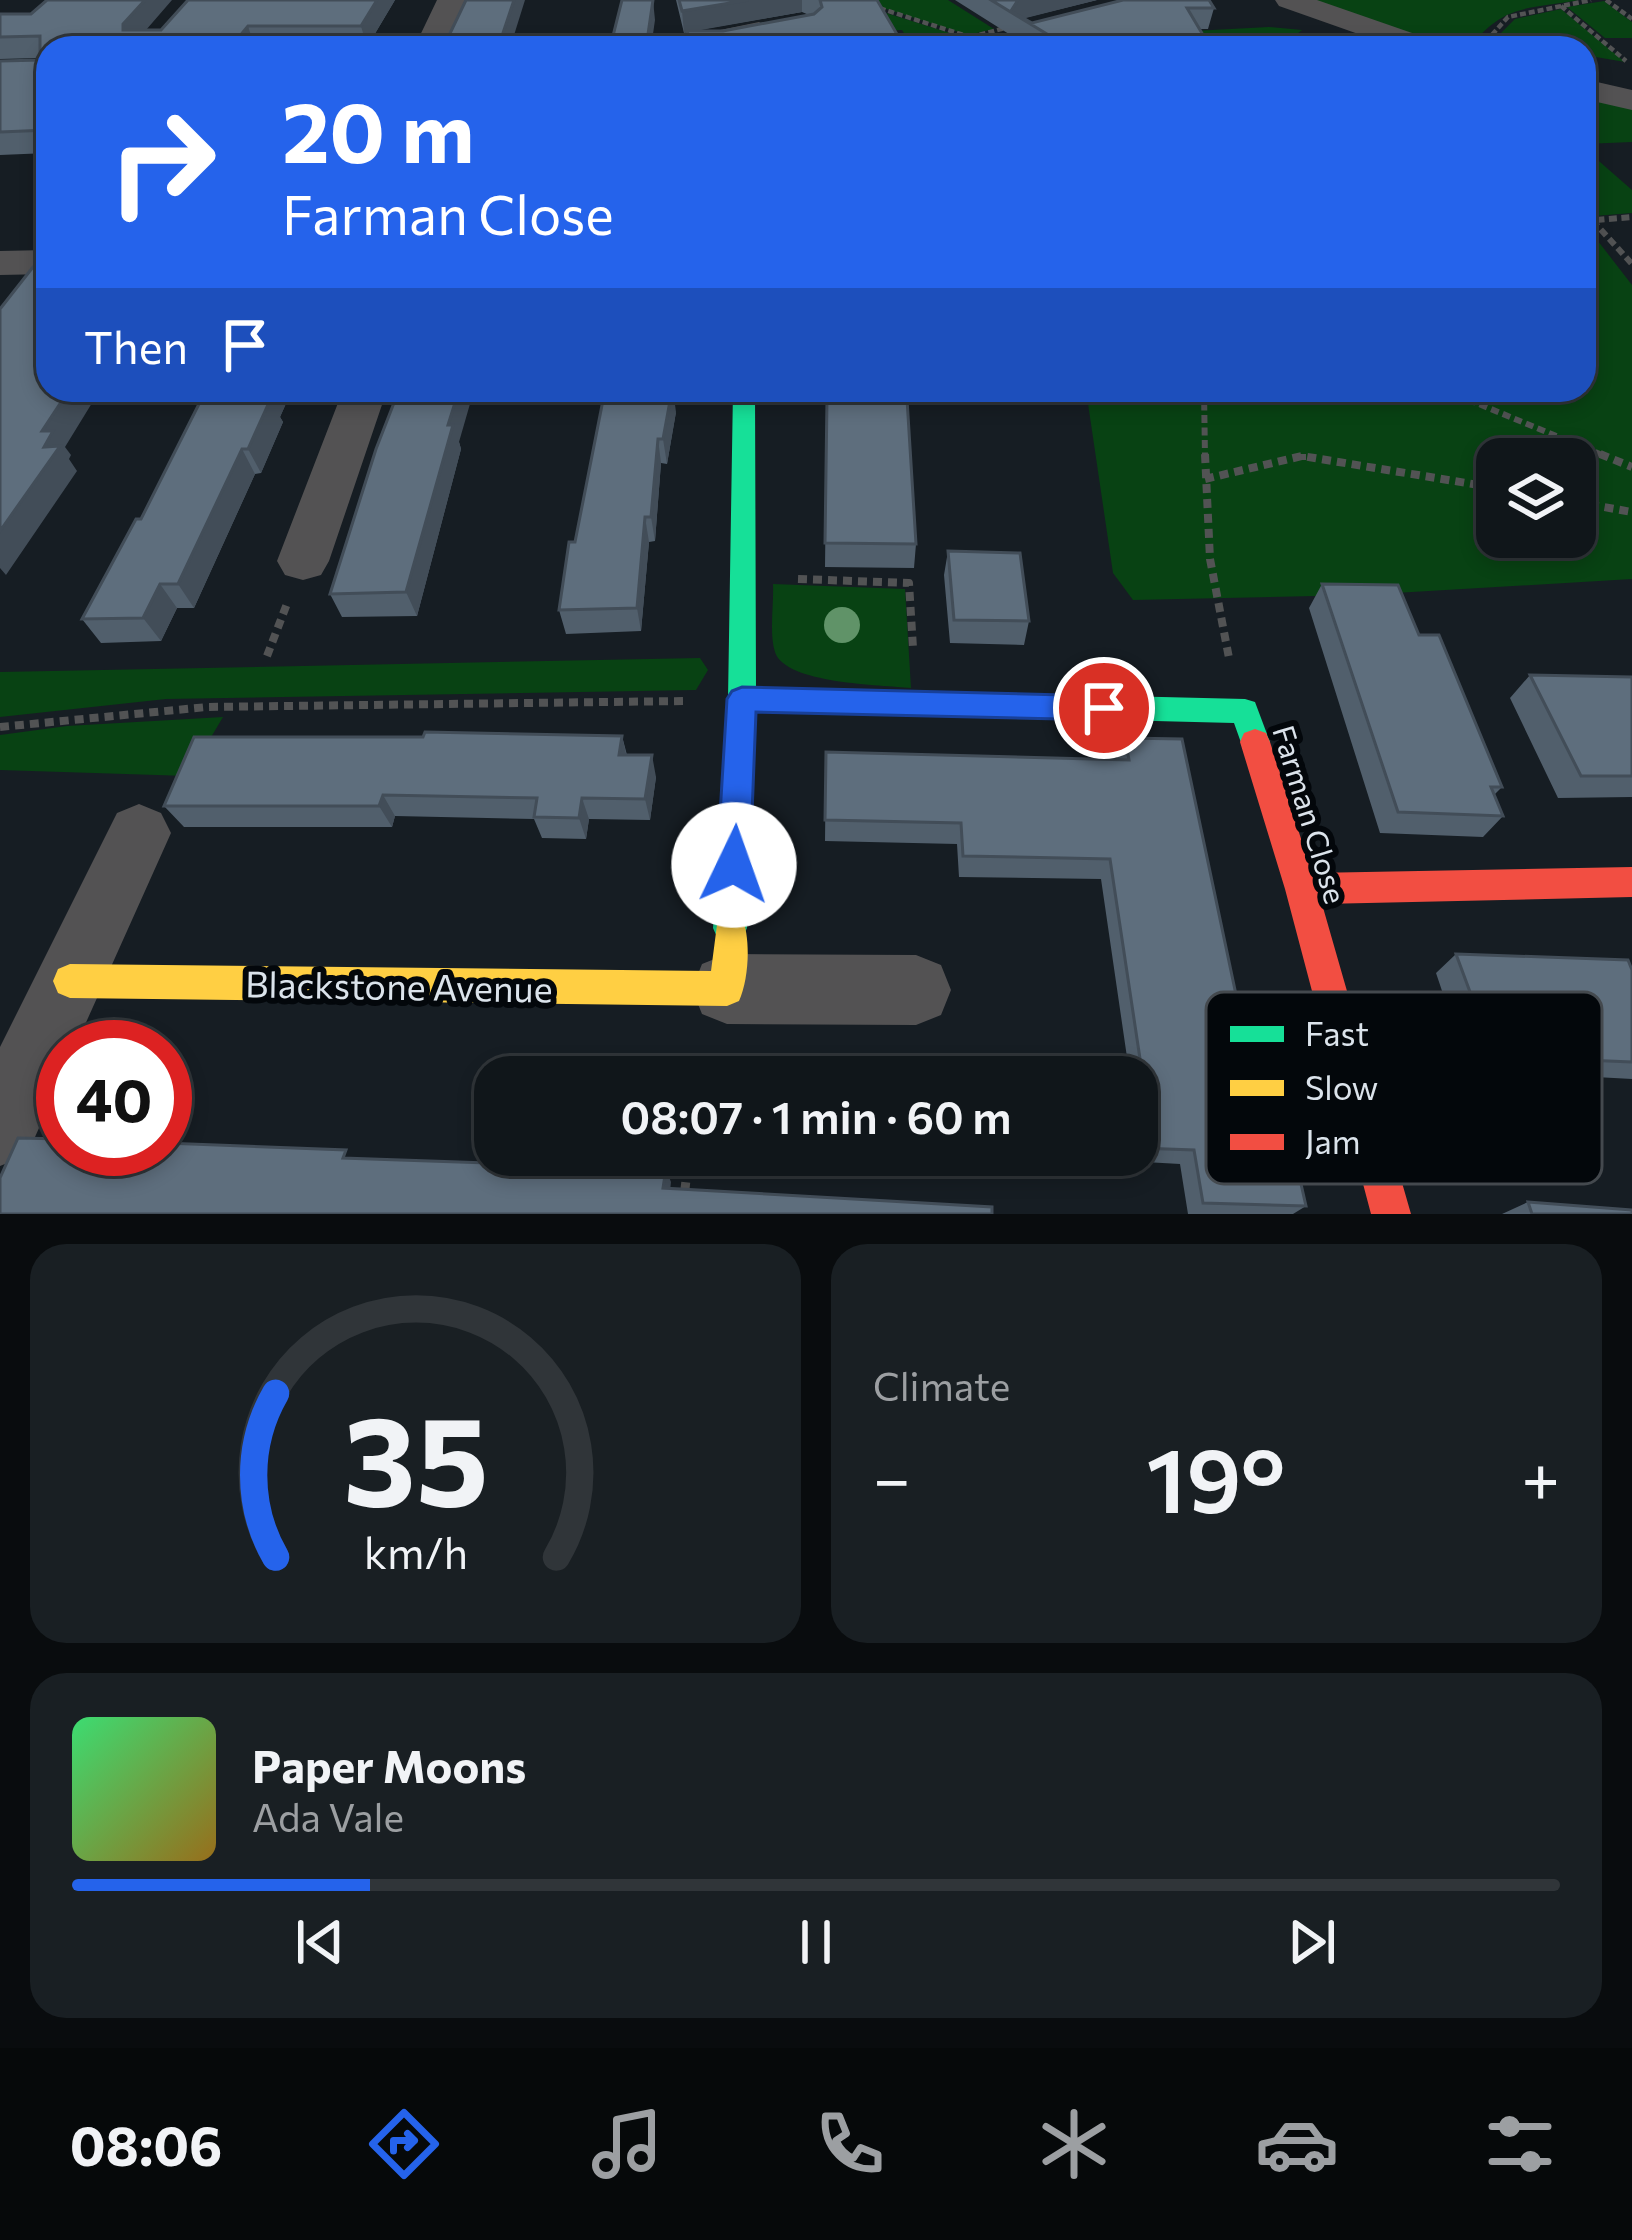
<!DOCTYPE html>
<meta charset="utf-8">
<style>
:root{--surface:#10161a;--page:#191f23;--text:#f1f3f6;--muted:#9c9fa2;--line:#303539;--accent:#2563eb}
body{margin:0;font-family:Commissioner,sans-serif;background:var(--page);color:var(--text);height:100vh;display:flex;flex-direction:column;font-size:45px;white-space:nowrap}
*{box-sizing:border-box;margin:0}
p{font-size:39px;color:var(--muted)}
.icon{flex:none;width:66px;height:66px;fill:none;stroke:currentColor;stroke-width:2;stroke-linecap:round;stroke-linejoin:round}
.map{position:relative;height:1214px;overflow:hidden}
.panel{display:flex;flex-direction:column;gap:30px;padding:30px;background:#090c0e;flex:1}
.panel>*{flex:none}
.top-card{position:absolute;left:36px;top:36px;width:1560px;height:366px;border-radius:36px;box-shadow:0 6px 18px #0003,0 0 0 3px var(--line);background:#2563eb;color:#fff;overflow:hidden}
.tools{position:absolute;left:1476px;top:438px;display:grid;gap:24px}
.tools a{display:grid;place-items:center;width:120px;height:120px;border-radius:24px;background:var(--surface);box-shadow:0 6px 18px #0003,0 0 0 3px var(--line);font-size:60px}
.speed{position:absolute;left:36px;top:1020px;display:flex;gap:24px;font-size:60px;font-weight:700;text-align:center}
.speed>*{display:grid;place-content:center;width:156px;height:156px;border-radius:50%;background:var(--surface);box-shadow:0 6px 18px #0003,0 0 0 3px var(--line);line-height:1}
.speed .limit{border:18px solid #d22;background:#fff;color:#111}
.pin{position:absolute;display:grid;place-items:center;width:102px;height:102px;color:#fff;margin:-51px;border:6px solid #fff;border-radius:50%;box-shadow:0 3px 12px #0007}
.me{position:absolute;width:132px;margin:-66px;rotate:3deg;stroke-linejoin:round;filter:drop-shadow(0 0 9px #0008)}
.turn{display:flex;align-items:center;gap:42px;height:252px;padding:0 48px;font-size:54px}
.turn .icon{width:156px;height:156px;stroke-width:2.5}
.turn b{display:block;font-size:84px;line-height:102px}
.then{display:flex;align-items:center;height:114px;padding:0 48px;background:#0003;gap:24px;font-size:45px}
.big{font-size:90px;font-weight:600;line-height:1.1}
.panel .widget{flex:1;display:flex;flex-direction:column;justify-content:center;gap:18px;min-width:0;padding:0 42px;border-radius:36px;background:var(--page)}
.panel .dial{align-items:center;gap:0}
.dial svg{height:312px;overflow:visible;fill:none;stroke:var(--line);stroke-width:7;stroke-linecap:round;text-anchor:middle}
.dial text{fill:var(--text);stroke:none}
.song{display:flex;align-items:center;gap:36px}
.cover{width:144px;height:144px;border-radius:18px;background:linear-gradient(135deg,hsl(140 70% 55%),hsl(40 70% 35%))}
.played{height:12px;border-radius:6px;background:linear-gradient(90deg,var(--accent) 20%,var(--line) 20%)}
.keys{display:flex;justify-content:space-around;direction:ltr}
.heat{display:flex;justify-content:space-between;align-items:center;font-size:66px;direction:ltr}
.panel .tiles{flex:1;display:grid;gap:30px;grid-template-columns:1fr 1fr}
.widget:last-child{grid-column:span 2}
.trip{position:absolute;left:474px;top:1056px;width:684px;height:120px;border-radius:36px;background:var(--surface);box-shadow:0 6px 18px #0003,0 0 0 3px var(--line);font-weight:600;line-height:120px;text-align:center}
.menu{display:flex;height:192px;justify-content:space-around;align-items:center;background:#06090a;color:var(--muted)}
.menu .icon{width:84px;height:84px}
.menu .active{color:var(--accent)}
.menu b{font-size:54px;color:var(--text)}
.map>svg:first-child{display:block}
.green{fill:#084213;fill-rule:evenodd}
.lines{fill:none;stroke-linecap:round;stroke-linejoin:round}
.path-far3{stroke:#525354;stroke-width:4.5;stroke-dasharray:6 3;stroke-linecap:butt}
.path-far2{stroke:#525354;stroke-width:6;stroke-dasharray:8 4.5;stroke-linecap:butt}
.path-far1{stroke:#525354;stroke-width:8;stroke-dasharray:9 6;stroke-linecap:butt}
.path{stroke:#525354;stroke-width:9;stroke-dasharray:12 8;stroke-linecap:butt}
.street{fill:#535253;fill-rule:evenodd}
.fast{fill:#16e098;fill-rule:evenodd}
.slow{fill:#ffcf43;fill-rule:evenodd}
.jam{fill:#f24e42;fill-rule:evenodd}
.tree{fill:#609368}
.wall{fill:#515f6c;fill-rule:evenodd}
.shaded-wall{fill:#424d58}
.building{fill:#5e6e7d;stroke:#424d58;stroke-width:3}
.route{fill:#2563eb;stroke:#184099;stroke-width:3}
.labels{text-anchor:middle;dominant-baseline:central;stroke-width:12;stroke-linejoin:round;paint-order:stroke}
.street-label{font-size:30px;fill:#dbe3eb;stroke:#03070b}
.near-street-label{font-size:36px;fill:#dbe3eb;stroke:#03070b}
.key{fill:#03070b;stroke:#44494e;stroke-width:3}
.key-label{font-size:33px;fill:#dbe3eb}
</style>
<div class="map">
<svg width="1632" height="1214" viewBox="0 0 1632 1214">
<rect width="100%" height="100%" fill="#161d23"/>
<path class="green" d="M 858,0 L 948,0 L 994,29 L 968,35 Z
M 1308,0 L 1579,0 C 1526,10 1505,3 1469,48 L 1418,38 Z
M 1604,1 L 1632,22 L 1632,38 L 1605,38 L 1567,7 Z
M 1561,9 L 1625,62 L 1584,55 L 1584,48 L 1556,48 L 1499,35 L 1515,19 Z
M 883,12 L 998,48 L 913,48 L 902,30 L 875,31 Z
M 1269,27 L 1302,30 L 1280,48 L 1196,48 L 1193,31 Z
M 1584,98 L 1632,109 L 1632,142 L 1584,144 Z
M 1584,148 L 1632,190 L 1632,213 L 1594,216 L 1584,203 Z
M 1584,223 L 1632,285 L 1632,579 L 1361,595 L 1133,600 L 1113,573 L 1086,390 L 1584,390 ZM 1497,459 L 1575,459 L 1575,537 L 1497,537 Z
M 773,584 L 905,589 L 911,688 C 882,685 785,684 775,652 C 769,634 774,604 773,584 Z
M 700,658 L 708,670 L 696,690 L 166,699 L 0,717 L 0,672 Z
M 223,717 L 188,776 L 0,770 L 0,735 L 67,726 Z"/>
<g class="lines">
<path class="path-far3" d="M 854,0 L 1004,48
M 1606,0 L 1632,19
M 1561,6 L 1626,61
M 1493,36 L 1546,48
M 971,37 L 1009,27
M 1480,48 L 1508,17 L 1591,0"/>
<path class="path-far2" d="M 1584,211 L 1632,264
M 1584,221 L 1632,217
M 1204,390 L 1205,457
M 1445,390 L 1607,457
M 1299,457 L 1306,457"/>
<path class="path-far1" d="M 1205,454 L 1210,559 L 1229,658
M 1600,454 L 1632,467
M 1205,479 L 1302,456 L 1497,488
M 1575,502 L 1632,512
M 798,579 L 909,583 L 913,648
M 267,656 L 288,601
M 0,727 L 207,707 L 686,701"/>
<path class="path" d="M 698,1077 L 701,1055
M 682,1214 L 689,1155"/>
<path class="street" d="M 437,0 L 465,0 L 444,48 L 414,48 Z
M 1275,0 L 1317,0 L 1438,42 L 1442,48 L 1398,48 L 1279,6 Z
M 759,22 L 774,31 L 770,37 L 719,48 L 658,48 L 662,42 Z
M 1584,79 L 1632,90 L 1632,110 L 1584,99 Z
M 48,250 L 48,274 L 0,275 L 0,251 Z
M 343,390 L 387,390 L 329,561 L 321,575 L 303,580 L 285,575 L 277,561 Z
M 139,804 L 161,813 L 171,833 L 75,1047 L 63,1047 L 63,1074 L 27,1155 L 0,1166 L 0,1047 L 117,813 Z
M 727,954 L 916,955 L 941,965 L 951,990 L 941,1015 L 916,1025 L 727,1024 L 702,1014 L 692,989 L 702,964 Z"/>
<path class="fast" d="M 733,390 L 755,390 L 756,687 L 1245,699 L 1255,702 L 1270,742 L 1266,751 L 1255,755 L 1244,751 L 1234,723 L 756,711 L 747,928 L 742,939 L 730,944 L 718,939 L 713,928 L 728,699 Z"/>
<path class="slow" d="M 730,912 L 742,917 C 751,939 749,979 739,1001 L 727,1006 L 70,998 L 58,993 L 53,981 L 58,969 L 70,964 L 711,971 L 718,917 Z"/>
<path class="jam" d="M 1255,729 L 1266,733 L 1270,742 L 1312,873 L 1632,867 L 1632,897 L 1322,904 L 1411,1214 L 1371,1214 L 1285,889 L 1240,742 L 1244,733 Z"/>
</g>
<circle class="tree" cx="842" cy="625" r="18"/>
<path class="wall" d="M 395,0 L 367,47 L 48,48 L 48,153 L 0,155 L 0,61 L 40,60 L 40,58 L 0,59 L 0,14 L 146,30 L 161,30 Z
M 676,0 L 877,0 L 905,48 L 688,48 L 687,32 L 684,33 ZM 802,12 L 809,15 L 723,31 L 692,31 Z
M 955,0 L 1097,0 L 1024,18 L 1032,23 L 1123,0 L 1214,8 L 1208,29 L 1199,29 L 1206,40 L 1204,48 L 1031,48 Z
M 194,390 L 292,390 L 280,417 L 283,422 L 261,473 L 255,474 L 194,608 L 177,608 L 161,641 L 101,643 L 82,619 L 141,519 L 200,401 Z
M 827,398 L 916,544 L 914,568 L 825,567 Z
M 676,412 L 667,464 L 661,463 L 655,541 L 649,542 L 641,631 L 566,634 L 559,610 L 575,542 Z
M 459,442 L 461,449 L 417,616 L 342,617 L 330,594 Z
M 948,551 L 1029,621 L 1024,645 L 950,643 L 944,575 Z
M 1322,584 L 1419,635 L 1502,787 L 1494,795 L 1503,816 L 1483,837 L 1380,833 L 1309,608 Z
M 1530,675 L 1632,677 L 1632,797 L 1558,798 L 1510,698 Z
M 622,736 L 627,755 L 656,777 L 650,820 L 589,819 L 586,839 L 542,838 L 534,819 L 395,816 L 392,827 L 184,827 L 164,806 L 423,737 Z
M 1125,738 L 1246,1042 L 1265,1082 L 1306,1206 L 1293,1214 L 1188,1214 L 1180,1164 L 1127,1161 L 1126,1155 L 1137,1155 L 1137,1077 L 1123,1077 L 1129,1071 L 1101,879 L 959,877 L 957,844 L 825,841 L 826,752 L 1116,759 Z
M 1456,954 L 1632,970 L 1632,1079 L 1559,1075 L 1555,1066 L 1466,1062 L 1436,973 Z
M 1528,1202 L 1532,1214 L 1502,1214 Z"/>
<path class="shaded-wall" d="M 145,0 L 172,0 L 133,45 L 123,30 L 123,24 Z
M 377,0 L 395,0 L 367,47 L 361,26 Z
M 514,0 L 525,0 L 510,48 L 498,48 Z
M 653,0 L 655,20 L 651,48 L 646,48 Z
M 748,0 L 802,0 L 802,12 L 684,33 L 682,11 Z
M 1018,0 L 1097,0 L 1022,19 L 1011,12 Z
M 248,26 L 255,48 L 230,48 Z
M 69,390 L 100,390 L 65,447 L 71,455 L 69,459 L 77,471 L 6,575 L 0,568 L 0,531 L 44,447 L 42,431 Z
M 269,390 L 292,390 L 280,417 L 283,422 L 261,473 L 248,449 Z
M 459,390 L 474,390 L 459,442 L 461,449 L 417,616 L 406,592 L 448,425 Z
M 673,390 L 676,412 L 667,464 L 663,439 Z
M 658,439 L 661,463 L 655,541 L 651,517 Z
M 242,449 L 255,474 L 194,608 L 178,584 Z
M 645,517 L 649,542 L 641,631 L 637,608 Z
M 160,584 L 177,608 L 161,641 L 143,618 Z
M 622,736 L 627,758 L 619,755 Z
M 652,755 L 656,777 L 650,820 L 645,799 Z
M 383,795 L 395,816 L 392,827 L 379,806 Z
M 582,798 L 589,819 L 586,839 L 579,818 Z
M 666,1169 L 671,1182 L 669,1200 L 663,1188 Z"/>
<path class="building" d="M 47,0 L 145,0 L 123,24 L 123,30 L 161,30 L 188,0 L 377,0 L 361,26 L 248,26 L 230,48 L 48,48 L 48,130 L 0,132 L 0,61 L 40,60 L 40,36 L 0,37 L 0,14 L 31,14 Z
M 466,0 L 514,0 L 498,48 L 443,48 Z
M 622,0 L 653,0 L 646,48 L 610,48 Z
M 679,0 L 748,0 L 682,11 Z
M 820,0 L 877,0 L 905,48 L 691,48 L 687,31 L 723,31 L 814,14 L 822,7 Z
M 991,0 L 1018,0 L 1011,11 L 1032,23 L 1123,0 L 1209,0 L 1214,8 L 1187,8 L 1206,40 L 1161,40 L 1164,47 L 1070,48 Z
M 33,267 L 48,267 L 48,390 L 69,390 L 42,431 L 53,431 L 44,447 L 60,446 L 0,531 L 0,309 Z
M 206,390 L 269,390 L 265,398 L 271,398 L 248,449 L 242,449 L 178,584 L 160,584 L 143,618 L 82,619 L 136,519 L 141,519 Z
M 399,390 L 459,390 L 448,425 L 453,425 L 406,592 L 330,594 L 376,449 Z
M 605,390 L 672,390 L 663,439 L 658,439 L 651,517 L 645,517 L 637,608 L 559,610 L 569,542 L 575,542 Z
M 835,390 L 901,390 L 902,399 L 907,399 L 916,544 L 825,543 L 827,398 L 835,398 Z
M 948,551 L 1020,553 L 1029,621 L 954,620 Z
M 1322,584 L 1398,585 L 1419,635 L 1439,635 L 1502,787 L 1491,787 L 1503,816 L 1398,812 Z
M 1530,675 L 1632,677 L 1632,776 L 1581,776 Z
M 425,732 L 622,736 L 619,755 L 652,755 L 645,799 L 582,798 L 579,818 L 534,817 L 537,798 L 383,795 L 379,806 L 164,806 L 194,737 L 423,737 Z
M 1125,738 L 1182,739 L 1246,1042 L 1256,1042 L 1265,1082 L 1278,1083 L 1306,1206 L 1203,1203 L 1194,1150 L 1139,1148 L 1137,1077 L 1128,1077 L 1127,1071 L 1142,1072 L 1110,859 L 963,856 L 961,823 L 825,820 L 826,752 L 1129,760 Z
M 1456,954 L 1628,960 L 1632,970 L 1632,1062 L 1585,1060 L 1581,1050 L 1490,1046 Z
M 18,1138 L 63,1139 L 63,1149 L 165,1149 L 165,1143 L 346,1150 L 343,1158 L 666,1169 L 663,1188 L 992,1207 L 992,1214 L 0,1214 L 0,1178 Z
M 1528,1202 L 1632,1210 L 1632,1214 L 1532,1214 Z"/>
<path class="route" d="M 742,687 L 1104,696 L 1114,699 L 1119,708 L 1114,716 L 1104,720 L 756,712 L 750,865 L 745,875 L 734,880 L 722,875 L 717,865 L 727,699 L 732,691 Z"/>
<g class="labels">
<g class="street-label">
<text transform="translate(1311 814) rotate(73)">Farman Close</text>
</g>
<g class="near-street-label">
<text transform="translate(399 985) rotate(1)">Blackstone Avenue</text>
</g>
</g>
<rect x="1206" y="992" width="396" height="192" rx="18" class="key"/>
<rect x="1230" y="1026" width="54" height="16" fill="#16e098"/>
<rect x="1230" y="1080" width="54" height="16" fill="#ffcf43"/>
<rect x="1230" y="1134" width="54" height="16" fill="#f24e42"/>
<g class="key-label">
<text x="1305" y="1046">Fast</text>
<text x="1305" y="1100">Slow</text>
<text x="1305" y="1154">Jam</text>
</g>
</svg>
<div class="tools">
<a><svg class="icon" aria-label="layers" viewBox="0 0 24 24"><path d="M12 4l9 5-9 5-9-5zM3 14l9 5 9-5"/></svg></a>
</div>
<div class="speed"><div class="limit">40</div></div>
<div class="pin" style="left:1104px;top:708px;background:#d93025"><svg class="icon" aria-label="arrive" viewBox="0 0 24 24"><path d="M6 21V4h12l-3 4 3 4H6"/></svg></div>
<svg class="me" style="left:734px;top:865px" viewBox="-20 -20 40 40"><circle r="19" fill="#fff"/><path d="M0-13L10 11 0 6-10 11z" fill="#2563eb"/></svg>
<div class="trip">08:07 · 1 min · 60 m</div>
<div class="top-card">
<div class="turn"><svg class="icon" aria-label="right" viewBox="0 0 24 24"><path d="M7 20v-9h11M14 6l5 5-5 5"/></svg><div><b>20 m</b>Farman Close</div></div>
<div class="then">Then<svg class="icon" aria-label="arrive" viewBox="0 0 24 24"><path d="M6 21V4h12l-3 4 3 4H6"/></svg></div>
</div>
</div>
<section class="panel">
<div class="tiles">
<div class="widget dial"><svg viewBox="0 0 100 80">
<path d="M14 69A42 42 0 1 1 86 69"/>
<path d="M14 69A42 42 0 0 1 14 27" stroke="#2563eb"/>
<text x="50" y="56" font-size="32" font-weight="700">35</text>
<text x="50" y="72" font-size="11">km/h</text>
</svg></div>
<div class="widget"><p>Climate</p>
<div class="heat"><a>−</a><b class="big">19°</b><a>+</a></div>
</div>
<div class="widget">
<div class="song"><i class="cover"></i><div><b>Paper Moons</b><p>Ada Vale</p></div></div>
<div class="played"></div>
<div class="keys"><svg class="icon" aria-label="previous" viewBox="0 0 24 24"><path d="M18 5L8 12l10 7zM5 5v14"/></svg><svg class="icon" aria-label="pause" viewBox="0 0 24 24"><path d="M8 5v14M16 5v14"/></svg><svg class="icon" aria-label="next" viewBox="0 0 24 24"><path d="M6 5l10 7-10 7zM19 5v14"/></svg></div>
</div>
</div>
</section>
<nav class="menu">
<b>08:06</b>
<svg class="icon active" aria-label="directions" viewBox="0 0 24 24"><path d="M12 3l9 9-9 9-9-9zM9 14v-3h6M13 9l2 2-2 2"/></svg>
<svg class="icon" aria-label="music" viewBox="0 0 24 24"><path d="M9 18V5l10-2v13"/><circle cx="6" cy="18" r="3"/><circle cx="16" cy="16" r="3"/></svg>
<svg class="icon" aria-label="phone" viewBox="0 0 24 24"><path d="M5 4h4l2 5-3 2q2 4 5 5l2-3 5 2v4C11 20 4 13 5 4z"/></svg>
<svg class="icon" aria-label="climate" viewBox="0 0 24 24"><path d="M12 3v18M4 7l16 10M4 17L20 7"/></svg>
<svg class="icon" aria-label="car" viewBox="0 0 24 24"><path d="M5 17H2v-5l4-1 3-4h7l3 4 3 1v5h-3M9 17h6M6 11h13"/><circle cx="7" cy="17" r="2"/><circle cx="17" cy="17" r="2"/></svg>
<svg class="icon" aria-label="filters" viewBox="0 0 24 24"><path d="M4 7h16M4 17h16"/><circle cx="9" cy="7" r="2"/><circle cx="15" cy="17" r="2"/></svg>
</nav>
